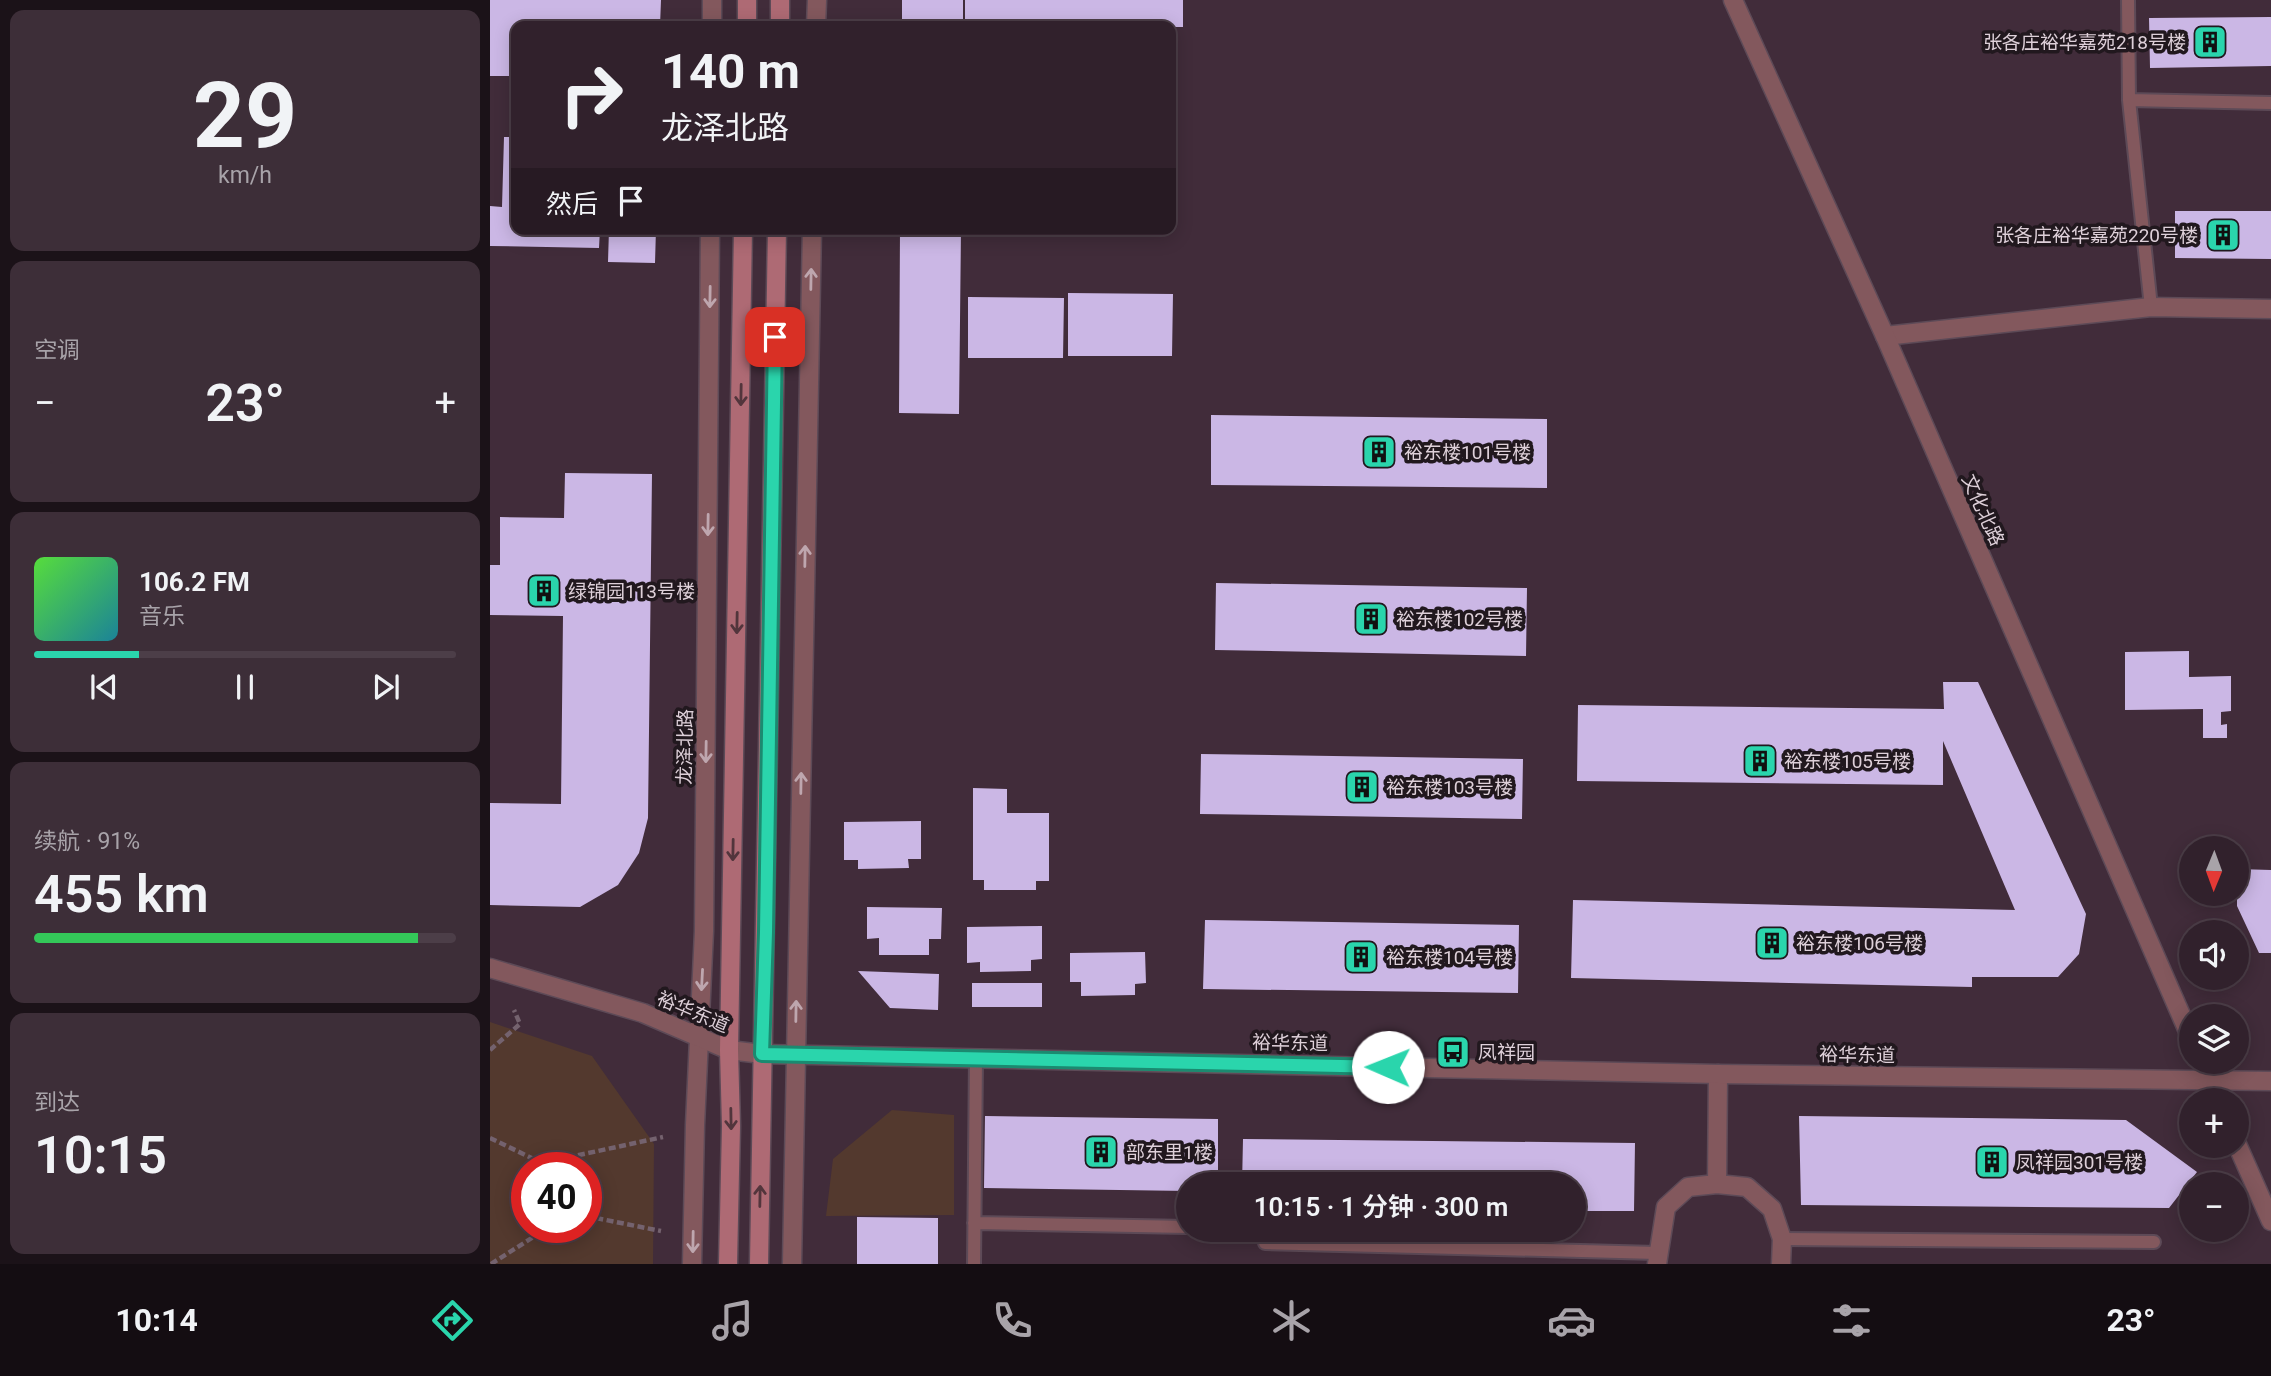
<!DOCTYPE html>
<html lang="zh">
<meta charset="utf-8">
<style>
:root{--surface:#31212c;--page:#3d2e38;--text:#f1f3f6;--muted:#a8a3a9;--line:#4c3e48;--accent:#2ad5ac}
body{margin:0;font-family:Roboto,"Noto Sans SC",sans-serif;background:var(--page);color:var(--text);height:100vh;display:flex;flex-direction:column;font-size:26px;white-space:nowrap}
*{box-sizing:border-box;margin:0}
p{font-size:23px;color:var(--muted)}
.icon{flex:none;width:38px;height:38px;fill:none;stroke:currentColor;stroke-width:2;stroke-linecap:round;stroke-linejoin:round}
.map{position:relative;flex:1;overflow:hidden}
.details{display:flex;flex-direction:column;gap:10px;padding:10px;background:#1b1218;width:490px}
.details>*{flex:none}
.hud{position:absolute;left:21px;top:21px;width:665px;height:214px;border-radius:14px;box-shadow:0 4px 18px #0003,0 0 0 2px var(--line);background:#31212c;color:var(--text);overflow:hidden}
.needle{width:46px;rotate:181deg}
.tools{position:absolute;left:1689px;top:836px;display:grid;gap:14px}
.tools a{display:grid;place-items:center;width:70px;height:70px;border-radius:50%;background:var(--surface);box-shadow:0 4px 18px #0003,0 0 0 2px var(--line);font-size:35px}
.speed{position:absolute;left:21px;top:1152px;display:flex;gap:14px;font-size:35px;font-weight:700;text-align:center}
.speed>*{display:grid;place-content:center;width:91px;height:91px;border-radius:50%;background:var(--surface);box-shadow:0 4px 18px #0003,0 0 0 2px var(--line);line-height:1}
.speed .limit{border:10px solid #d22;background:#fff;color:#111}
.pin{position:absolute;display:grid;place-items:center;width:60px;height:60px;color:#fff;margin:-30px;border-radius:14px;box-shadow:0 4px 10px #0006}
.me{position:absolute;width:77px;margin:-38px;rotate:271deg;stroke-linejoin:round;filter:drop-shadow(0 0 5px #0008)}
.turn{display:flex;align-items:center;gap:24px;height:147px;padding:0 35px;font-size:32px}
.turn .icon{width:91px;height:91px;stroke-width:2.5}
.turn b{display:block;font-size:49px;line-height:60px}
.then{display:flex;align-items:center;height:66px;padding:0 35px;background:#0003;gap:14px;font-size:26px}
.big{font-size:52px;font-weight:600;line-height:1.1}
.details .tile{flex:1;display:flex;flex-direction:column;justify-content:center;gap:10px;min-width:0;padding:0 24px;border-radius:14px;background:var(--page)}
.details .dial{align-items:center;gap:0}
.dial b{font-size:91px;line-height:1}
.song{display:flex;align-items:center;gap:21px}
.cover{width:84px;height:84px;border-radius:10px;background:linear-gradient(135deg,hsl(110 70% 55%),hsl(190 70% 35%))}
.played{height:7px;border-radius:4px;background:linear-gradient(90deg,var(--accent) 25%,var(--line) 25%)}
.keys{display:flex;justify-content:space-around;direction:ltr}
.heat{display:flex;justify-content:space-between;align-items:center;font-size:38px;direction:ltr}
.charge{height:10px;border-radius:5px;background:linear-gradient(90deg,#34c759 91%,var(--line) 0)}
.trip{position:absolute;left:686px;top:1172px;width:410px;height:70px;border-radius:35px;background:var(--surface);box-shadow:0 4px 18px #0003,0 0 0 2px var(--line);font-weight:600;line-height:70px;text-align:center}
.tab-bar{display:flex;height:112px;justify-content:space-around;align-items:center;background:#140d12;color:var(--muted)}
.tab-bar .icon{width:49px;height:49px}
.tab-bar .active{color:var(--accent)}
.tab-bar b{font-size:32px;color:var(--text)}
main{display:flex;flex:1;min-height:0}
.map>svg:first-child{display:block}
.green{fill:#53392e;fill-rule:evenodd}
.building{fill:#cbb7e5}
.lines{fill:none;stroke-linecap:round;stroke-linejoin:round}
.service-casing{stroke:#5d4a57;stroke-width:16}
.minor-casing{stroke:#5d4a57;stroke-width:21}
.tertiary-casing{stroke:#5d4a57;stroke-width:21}
.secondary-casing{stroke:#5d4a57;stroke-width:21}
.path{stroke:#74626e;stroke-width:4.5;stroke-dasharray:7 3.5;stroke-linecap:butt}
.service{stroke:#83585d;stroke-width:12}
.minor{stroke:#83585d;stroke-width:18}
.tertiary{stroke:#83585d;stroke-width:18}
.secondary{stroke:#ae6a74;stroke-width:18}
.oneway{stroke:#bea6ae}
.oneway2{stroke:#52353c}
.route-casing{stroke:#1b8a70;stroke-width:18}
.route{stroke:#2ad5ac;stroke-width:12}
.labels{text-anchor:middle;dominant-baseline:central;stroke-width:7;stroke-linejoin:round;paint-order:stroke}
.poi-label{font-size:19px;fill:#ded0d9;stroke:#21181e;text-anchor:start}
.street-label{font-size:19px;fill:#ded0d9;stroke:#21181e}
</style>
<main>
<section class="details">
<div class="tile dial"><b>29</b><p>km/h</p></div>
<div class="tile"><p>空调</p>
<div class="heat"><a>−</a><b class="big">23°</b><a>+</a></div>
</div>
<div class="tile">
<div class="song"><i class="cover"></i><div><b>106.2 FM</b><p>音乐</p></div></div>
<div class="played"></div>
<div class="keys"><svg class="icon" aria-label="previous" viewBox="0 0 24 24"><path d="M18 5L8 12l10 7zM5 5v14"/></svg><svg class="icon" aria-label="pause" viewBox="0 0 24 24"><path d="M8 5v14M16 5v14"/></svg><svg class="icon" aria-label="next" viewBox="0 0 24 24"><path d="M6 5l10 7-10 7zM19 5v14"/></svg></div>
</div>
<div class="tile"><p>续航 · 91%</p><b class="big">455 km</b><div class="charge"></div></div>
<div class="tile"><p>到达</p><b class="big">10:15</b></div>
</section>
<div class="map">
<svg width="1781" height="1264" viewBox="0 0 1781 1264">
<rect width="100%" height="100%" fill="#412c3a"/>
<path class="green" d="M 0,1022 L 102,1056 L 164,1144 L 163,1264 L 0,1264 ZM 96,1167 L 96,1227 L 37,1227 L 37,1167 Z
M 402,1110 L 464,1115 L 464,1215 L 336,1216 L 343,1159 Z"/>
<path class="building" d="M 0,0 L 171,0 L 170,26 L 26,26 L 26,76 L 0,76 Z
M 412,0 L 473,0 L 473,26 L 412,26 Z
M 475,0 L 693,0 L 693,27 L 475,26 Z
M 1781,17 L 1781,66 L 1660,68 L 1659,18 Z
M 14,137 L 26,137 L 26,229 L 110,229 L 109,248 L 0,246 L 0,206 L 12,207 Z
M 1685,211 L 1781,211 L 1781,259 L 1685,258 Z
M 119,229 L 166,229 L 165,263 L 118,262 Z
M 410,229 L 471,229 L 469,414 L 409,413 Z
M 578,293 L 683,294 L 682,356 L 578,356 Z
M 478,297 L 574,298 L 573,358 L 478,358 Z
M 721,415 L 1057,419 L 1057,488 L 721,485 Z
M 75,473 L 162,474 L 158,818 L 149,853 L 128,885 L 90,907 L 0,905 L 0,803 L 71,804 L 73,616 L 0,615 L 0,565 L 10,565 L 10,517 L 74,518 Z
M 726,583 L 1037,588 L 1036,656 L 725,650 Z
M 1699,651 L 1699,677 L 1741,676 L 1741,711 L 1731,712 L 1731,725 L 1737,724 L 1737,738 L 1713,738 L 1713,709 L 1635,710 L 1635,652 Z
M 1453,682 L 1488,682 L 1596,914 L 1589,954 L 1568,977 L 1482,977 L 1482,987 L 1081,978 L 1083,900 L 1525,910 L 1453,741 L 1453,785 L 1087,781 L 1088,705 L 1454,709 Z
M 711,754 L 1033,759 L 1032,819 L 710,814 Z
M 483,788 L 517,789 L 517,813 L 559,813 L 559,881 L 546,881 L 546,890 L 494,890 L 494,880 L 483,880 Z
M 431,821 L 431,859 L 418,859 L 419,868 L 368,869 L 368,860 L 354,860 L 354,822 Z
M 1747,869 L 1781,870 L 1781,953 L 1769,953 L 1747,906 Z
M 377,907 L 452,908 L 451,939 L 439,939 L 439,955 L 389,955 L 389,938 L 377,939 Z
M 715,920 L 1029,925 L 1028,993 L 713,989 Z
M 552,926 L 552,959 L 541,960 L 541,971 L 490,972 L 490,962 L 477,963 L 477,927 Z
M 655,952 L 656,983 L 645,984 L 645,995 L 591,996 L 591,982 L 580,982 L 580,953 Z
M 368,971 L 449,974 L 448,1010 L 400,1008 Z
M 482,983 L 552,983 L 552,1007 L 482,1007 Z
M 495,1116 L 728,1119 L 728,1185 L 698,1185 L 698,1191 L 494,1188 Z
M 1309,1116 L 1636,1120 L 1707,1172 L 1679,1208 L 1311,1205 Z
M 753,1139 L 1145,1143 L 1144,1211 L 1083,1211 L 1083,1185 L 752,1185 Z
M 367,1217 L 448,1218 L 448,1264 L 367,1264 Z"/>
<g class="lines">
<defs>
<path id="service" d="M 1638,0 L 1639,100 L 1661,307
M 1639,100 L 1781,103
M 484,1223 L 698,1227
M 1292,1239 L 1664,1242
M 775,1243 L 1167,1253
M 484,1264 L 486,1057"/>
<path id="minor" d="M 222,26 L 222,0
M 326,26 L 327,0
M 1395,336 L 1661,307 L 1781,309
M 1227,1184 L 1257,1187 L 1282,1209 L 1292,1239 L 1291,1264
M 202,1264 L 205,1125 L 214,931 L 220,229
M 302,1264 L 322,229
M 1167,1264 L 1176,1207 L 1198,1187 L 1227,1184 L 1228,1074"/>
<path id="tertiary" d="M 1243,0 L 1395,336 L 1701,1038
M 0,968 L 153,1013 L 239,1050 L 272,1054 L 1228,1074 L 1781,1081
M 1712,1062 L 1728,1101
M 1746,1142 L 1781,1221"/>
<path id="secondary" d="M 257,26 L 257,0
M 290,26 L 290,0
M 238,1264 L 241,1126 L 239,1050 L 253,229
M 269,1264 C 276,919 282,574 287,229"/>
</defs>
<use href="#service" class="service-casing"/>
<use href="#minor" class="minor-casing"/>
<use href="#tertiary" class="tertiary-casing"/>
<use href="#secondary" class="secondary-casing"/>
<path class="path" d="M 0,1050 L 30,1024 L 24,1010
M 0,1138 L 52,1163 L 173,1137
M 27,1196 L 37,1199
M 96,1216 L 171,1231
M 1,1264 L 59,1227"/>
<use href="#service" class="service"/>
<use href="#minor" class="minor"/>
<use href="#tertiary" class="tertiary"/>
<use href="#secondary" class="secondary"/>
</g>
<defs><path id="oneway-shaft" d="M-6 0H5M1.5-3L5.5 0L1.5 3" fill="none" stroke-width="1.6" stroke-linecap="round" stroke-linejoin="round" transform="scale(1.75)"/></defs>
<g class="oneway">
<use href="#oneway-shaft" transform="translate(321 279) rotate(-89)"/>
<use href="#oneway-shaft" transform="translate(220 297) rotate(91)"/>
<use href="#oneway-shaft" transform="translate(218 525) rotate(91)"/>
<use href="#oneway-shaft" transform="translate(315 556) rotate(-89)"/>
<use href="#oneway-shaft" transform="translate(216 752) rotate(91)"/>
<use href="#oneway-shaft" transform="translate(311 783) rotate(-89)"/>
<use href="#oneway-shaft" transform="translate(212 980) rotate(93)"/>
<use href="#oneway-shaft" transform="translate(306 1011) rotate(-89)"/>
<use href="#oneway-shaft" transform="translate(203 1242) rotate(91)"/>
</g>
<g class="oneway2">
<use href="#oneway-shaft" transform="translate(251 395) rotate(91)"/>
<use href="#oneway-shaft" transform="translate(247 623) rotate(91)"/>
<use href="#oneway-shaft" transform="translate(243 850) rotate(91)"/>
<use href="#oneway-shaft" transform="translate(241 1119) rotate(89)"/>
<use href="#oneway-shaft" transform="translate(270 1196) rotate(-89)"/>
</g>
<g class="lines">
<defs>
<path id="route" d="M 285,337 L 276,932 L 272,1054 L 898,1067"/>
</defs>
<use href="#route" class="route-casing"/>
<use href="#route" class="route"/>
</g>
<defs>
<symbol id="building-square" viewBox="-11 -11 22 22"><rect x="-9" y="-9" width="18" height="18" rx="4" fill="#2ad5ac" stroke="#21181e"/><path d="M-4-6H4V6H1V3H-1V6H-4ZM-2.5-4.3h1.7v1.8h-1.7ZM.8-4.3h1.7v1.8H.8ZM-2.5-1h1.7V.8h-1.7ZM.8-1h1.7V.8H.8Z" fill="#111"/></symbol>
<symbol id="bus-square" viewBox="-11 -11 22 22"><rect x="-9" y="-9" width="18" height="18" rx="4" fill="#2ad5ac" stroke="#21181e"/><path d="M-5-6H5V4H4V6H2V4H-2V6H-4V4H-5ZM-3.5-4V0h7V-4ZM-3.5 1.2v1.5H-2V1.2ZM2 1.2v1.5H3.5V1.2Z" fill="#111"/></symbol>
</defs>
<g fill-rule="evenodd">
<use href="#building-square" x="1701" y="23" width="38" height="38"/>
<use href="#building-square" x="1714" y="216" width="38" height="38"/>
<use href="#building-square" x="870" y="433" width="38" height="38"/>
<use href="#building-square" x="35" y="572" width="38" height="38"/>
<use href="#building-square" x="862" y="600" width="38" height="38"/>
<use href="#building-square" x="1251" y="742" width="38" height="38"/>
<use href="#building-square" x="853" y="768" width="38" height="38"/>
<use href="#building-square" x="1263" y="924" width="38" height="38"/>
<use href="#building-square" x="852" y="938" width="38" height="38"/>
<use href="#bus-square" x="944" y="1033" width="38" height="38"/>
<use href="#building-square" x="592" y="1133" width="38" height="38"/>
<use href="#building-square" x="1483" y="1143" width="38" height="38"/>
</g>
<g class="labels">
<g class="poi-label">
<text x="1696" y="42" text-anchor="end">张各庄裕华嘉苑218号楼</text>
<text x="1708" y="235" text-anchor="end">张各庄裕华嘉苑220号楼</text>
<text x="914" y="452">裕东楼101号楼</text>
<text x="78" y="591">绿锦园113号楼</text>
<text x="906" y="619">裕东楼102号楼</text>
<text x="1294" y="761">裕东楼105号楼</text>
<text x="896" y="787">裕东楼103号楼</text>
<text x="1306" y="943">裕东楼106号楼</text>
<text x="896" y="957">裕东楼104号楼</text>
<text x="988" y="1052">凤祥园</text>
<text x="636" y="1152">部东里1楼</text>
<text x="1526" y="1162">凤祥园301号楼</text>
</g>
<g class="street-label">
<text transform="translate(1493 510) rotate(66)">文化北路</text>
<text transform="translate(195 747) rotate(-89)">龙泽北路</text>
<text transform="translate(203 1012) rotate(23)">裕华东道</text>
<text transform="translate(800 1043) rotate(1)">裕华东道</text>
<text transform="translate(1367 1055) rotate(1)">裕华东道</text>
</g>
</g>
</svg>
<div class="tools">
<a><svg class="needle" viewBox="-14 -14 28 28"><path d="M0-13l5 13h-10z" fill="#e53935"/><path d="M0 13l5-13h-10z" fill="#a8a3a9"/></svg></a>
<a><svg class="icon" aria-label="sound" viewBox="0 0 24 24"><path d="M4 9h4l5-4v14l-5-4H4zM17 9q2 3 0 6"/></svg></a>
<a><svg class="icon" aria-label="layers" viewBox="0 0 24 24"><path d="M12 4l9 5-9 5-9-5zM3 14l9 5 9-5"/></svg></a>
<a>+</a>
<a>−</a>
</div>
<div class="speed"><div class="limit">40</div></div>
<div class="pin" style="left:285px;top:337px;background:#d93025"><svg class="icon" aria-label="arrive" viewBox="0 0 24 24"><path d="M6 21V4h12l-3 4 3 4H6"/></svg></div>
<svg class="me" style="left:898px;top:1067px" viewBox="-20 -20 40 40"><circle r="19" fill="#fff"/><path d="M0-13L10 11 0 6-10 11z" fill="#2ad5ac"/></svg>
<div class="trip">10:15 · 1 分钟 · 300 m</div>
<div class="hud">
<div class="turn"><svg class="icon" aria-label="right" viewBox="0 0 24 24"><path d="M7 20v-9h11M14 6l5 5-5 5"/></svg><div><b>140 m</b>龙泽北路</div></div>
<div class="then">然后<svg class="icon" aria-label="arrive" viewBox="0 0 24 24"><path d="M6 21V4h12l-3 4 3 4H6"/></svg></div>
</div>
</div>
</main>
<nav class="tab-bar">
<b>10:14</b>
<svg class="icon active" aria-label="directions" viewBox="0 0 24 24"><path d="M12 3l9 9-9 9-9-9zM9 14v-3h6M13 9l2 2-2 2"/></svg>
<svg class="icon" aria-label="music" viewBox="0 0 24 24"><path d="M9 18V5l10-2v13"/><circle cx="6" cy="18" r="3"/><circle cx="16" cy="16" r="3"/></svg>
<svg class="icon" aria-label="phone" viewBox="0 0 24 24"><path d="M5 4h4l2 5-3 2q2 4 5 5l2-3 5 2v4C11 20 4 13 5 4z"/></svg>
<svg class="icon" aria-label="climate" viewBox="0 0 24 24"><path d="M12 3v18M4 7l16 10M4 17L20 7"/></svg>
<svg class="icon" aria-label="car" viewBox="0 0 24 24"><path d="M5 17H2v-5l4-1 3-4h7l3 4 3 1v5h-3M9 17h6M6 11h13"/><circle cx="7" cy="17" r="2"/><circle cx="17" cy="17" r="2"/></svg>
<svg class="icon" aria-label="filters" viewBox="0 0 24 24"><path d="M4 7h16M4 17h16"/><circle cx="9" cy="7" r="2"/><circle cx="15" cy="17" r="2"/></svg>
<b>23°</b>
</nav>
